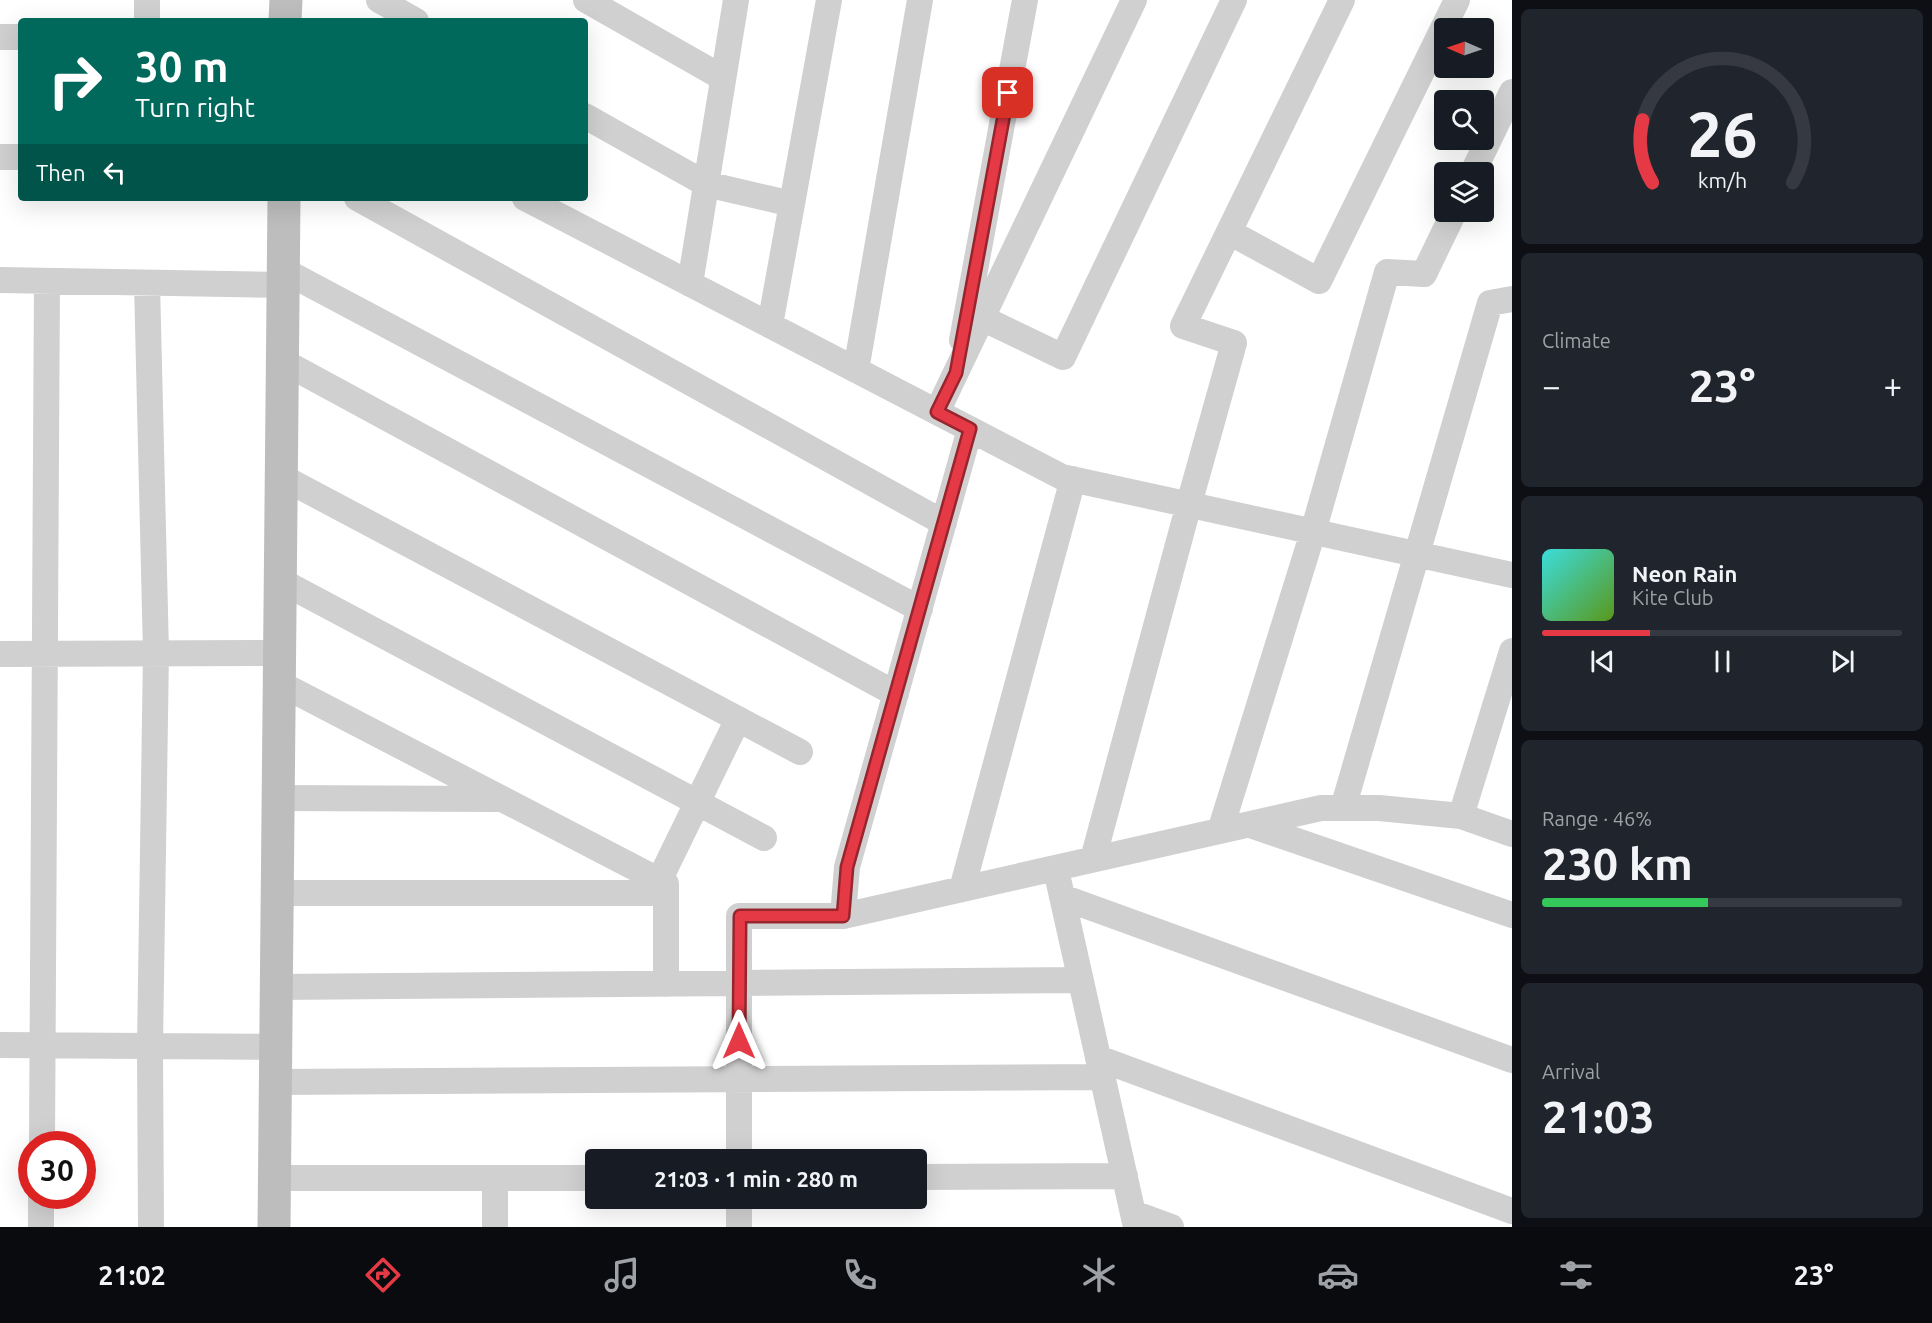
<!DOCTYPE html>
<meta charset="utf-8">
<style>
:root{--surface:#171b24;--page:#20242c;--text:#f1f3f6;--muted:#9ea1a6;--line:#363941;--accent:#e63946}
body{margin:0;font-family:Ubuntu,sans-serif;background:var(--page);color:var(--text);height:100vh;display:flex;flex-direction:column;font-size:22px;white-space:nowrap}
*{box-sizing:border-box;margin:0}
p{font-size:20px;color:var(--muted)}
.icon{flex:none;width:33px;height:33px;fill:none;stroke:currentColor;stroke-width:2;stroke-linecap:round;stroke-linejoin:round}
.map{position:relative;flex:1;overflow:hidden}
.details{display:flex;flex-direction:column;gap:9px;padding:9px;background:#0d0f14;width:420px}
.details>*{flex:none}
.banner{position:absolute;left:18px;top:18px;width:570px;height:183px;border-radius:6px;box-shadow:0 6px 24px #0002;background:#00695c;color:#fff;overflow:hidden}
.needle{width:39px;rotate:272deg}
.fabs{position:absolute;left:1434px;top:18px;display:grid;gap:12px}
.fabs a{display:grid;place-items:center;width:60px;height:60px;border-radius:6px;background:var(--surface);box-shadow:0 6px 24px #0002;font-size:30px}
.speed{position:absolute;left:18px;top:1131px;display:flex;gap:12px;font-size:30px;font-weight:700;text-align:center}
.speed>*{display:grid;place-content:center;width:78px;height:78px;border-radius:50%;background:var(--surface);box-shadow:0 6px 24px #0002;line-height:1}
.speed .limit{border:9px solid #d22;background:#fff;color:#111}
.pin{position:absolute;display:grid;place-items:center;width:51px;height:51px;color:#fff;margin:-26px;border-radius:12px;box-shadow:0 3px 9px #0006}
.me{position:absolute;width:66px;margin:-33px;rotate:0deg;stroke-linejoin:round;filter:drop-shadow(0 0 4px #0008)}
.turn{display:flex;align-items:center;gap:21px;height:126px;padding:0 18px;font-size:27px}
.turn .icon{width:78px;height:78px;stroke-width:2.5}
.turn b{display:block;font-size:42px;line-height:51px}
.then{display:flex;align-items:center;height:57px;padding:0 18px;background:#0003;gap:12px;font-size:22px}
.big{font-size:45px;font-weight:700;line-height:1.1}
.details .card{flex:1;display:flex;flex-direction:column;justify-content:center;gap:9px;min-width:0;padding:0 21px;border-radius:9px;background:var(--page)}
.details .dial{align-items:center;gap:0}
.dial svg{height:156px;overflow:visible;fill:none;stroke:var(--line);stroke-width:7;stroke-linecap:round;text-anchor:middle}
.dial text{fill:var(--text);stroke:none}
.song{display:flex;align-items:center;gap:18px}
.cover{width:72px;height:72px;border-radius:9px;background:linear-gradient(135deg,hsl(180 70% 55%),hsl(90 70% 35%))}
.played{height:6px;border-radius:3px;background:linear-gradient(90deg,var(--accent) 30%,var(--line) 30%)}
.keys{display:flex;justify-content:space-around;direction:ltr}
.heat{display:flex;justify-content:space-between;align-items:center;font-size:33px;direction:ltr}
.charge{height:9px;border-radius:4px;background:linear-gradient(90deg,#34c759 46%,var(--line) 0)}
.trip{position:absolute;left:585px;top:1149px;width:342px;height:60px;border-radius:6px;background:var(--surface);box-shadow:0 6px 24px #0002;font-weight:700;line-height:60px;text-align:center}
.menu{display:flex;height:96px;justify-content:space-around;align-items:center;background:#090b0e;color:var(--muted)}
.menu .icon{width:42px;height:42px}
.menu .on{color:var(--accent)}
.menu b{font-size:27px;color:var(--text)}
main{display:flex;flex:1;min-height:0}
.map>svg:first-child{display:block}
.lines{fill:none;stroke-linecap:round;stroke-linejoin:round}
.street{stroke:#d0d0d0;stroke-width:26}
.secondary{stroke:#bdbdbd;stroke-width:33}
.route-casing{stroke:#96252e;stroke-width:15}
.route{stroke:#e63946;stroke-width:10}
</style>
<main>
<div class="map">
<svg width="1512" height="1227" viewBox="0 0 1512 1227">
<rect width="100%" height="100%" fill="#fff"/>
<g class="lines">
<path class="street" d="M 379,0 L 416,21
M 586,0 L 723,78
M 147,21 L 147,0
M 0,37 L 21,37
M 585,116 L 706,184 L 792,204
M 0,157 L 21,157
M 1473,172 L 1512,92
M 357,198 L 944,523
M 525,198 L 1062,477 L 1512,575
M 1229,232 L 1319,281 L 1457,0
M 283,270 L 920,609
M 0,280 L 283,285
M 147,283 L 156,653 L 150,1046 L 151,1227
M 690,284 L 736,0
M 982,318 L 1063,357 L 1234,0
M 770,325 L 829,0
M 962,340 L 1025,0
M 282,361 L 896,694
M 856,370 L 920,0
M 937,412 L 1134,0
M 282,477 L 800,752
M 281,581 L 764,838
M 0,654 L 280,653
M 279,683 L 666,884 L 666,984
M 278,798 L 497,799
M 1343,808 L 1490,303 L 1512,299
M 1461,816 L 1512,651
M 1250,825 L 1512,915
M 1220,831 L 1313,532 L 1387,272 L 1424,274 L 1454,212
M 1093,859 L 1189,504 L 1234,343 L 1183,326 L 1342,0
M 659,881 L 738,719
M 1059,883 L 1136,1227
M 962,889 L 1073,479
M 278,893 L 666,893
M 1062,897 L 1512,1060
M 843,916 L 847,867 L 970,429
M 277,987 L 1080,980
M 0,1045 L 276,1047
M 1098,1058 L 1512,1211
M 276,1082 L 1103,1077
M 42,1144 L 47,281
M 739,1160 L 739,916 L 843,916 L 1321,808 L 1379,808 L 1461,816 L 1512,834
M 916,1177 L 1125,1176
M 275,1178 L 596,1178
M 495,1178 L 495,1227
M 1133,1213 L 1171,1227
M 41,1227 L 41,1196
M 739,1227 L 739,1198"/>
<path class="secondary" d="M 285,21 L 286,0
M 274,1227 L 284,198"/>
</g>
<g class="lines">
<defs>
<path id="route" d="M 739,1041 L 740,916 L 843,916 L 847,867 L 970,429 L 937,412 L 956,373 L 1008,93"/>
</defs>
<use href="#route" class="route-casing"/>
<use href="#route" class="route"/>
</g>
</svg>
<div class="fabs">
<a><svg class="needle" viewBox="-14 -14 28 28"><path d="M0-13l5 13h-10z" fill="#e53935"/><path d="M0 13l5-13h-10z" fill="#9ea1a6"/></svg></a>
<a><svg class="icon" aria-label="search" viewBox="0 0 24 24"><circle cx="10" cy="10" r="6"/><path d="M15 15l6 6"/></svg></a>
<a><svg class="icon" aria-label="layers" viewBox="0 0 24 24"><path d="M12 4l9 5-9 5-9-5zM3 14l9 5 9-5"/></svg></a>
</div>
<div class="speed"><div class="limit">30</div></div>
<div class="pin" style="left:1008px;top:93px;background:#d93025"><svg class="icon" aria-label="arrive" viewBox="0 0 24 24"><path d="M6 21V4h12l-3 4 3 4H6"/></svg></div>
<svg class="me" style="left:739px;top:1041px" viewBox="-20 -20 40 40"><path d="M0-17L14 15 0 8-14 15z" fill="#e63946" stroke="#fff" stroke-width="4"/></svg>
<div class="trip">21:03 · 1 min · 280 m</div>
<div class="banner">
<div class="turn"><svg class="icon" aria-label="right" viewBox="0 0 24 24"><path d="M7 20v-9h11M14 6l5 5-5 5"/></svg><div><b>30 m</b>Turn right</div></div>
<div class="then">Then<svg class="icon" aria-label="left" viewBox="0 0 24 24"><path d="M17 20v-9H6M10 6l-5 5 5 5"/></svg></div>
</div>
</div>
<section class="details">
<div class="card dial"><svg viewBox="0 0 100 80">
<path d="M14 69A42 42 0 1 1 86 69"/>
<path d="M14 69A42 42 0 0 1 9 37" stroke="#e63946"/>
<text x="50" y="56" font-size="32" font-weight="700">26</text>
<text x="50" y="72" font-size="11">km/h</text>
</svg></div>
<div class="card"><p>Climate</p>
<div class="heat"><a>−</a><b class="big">23°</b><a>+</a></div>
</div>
<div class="card">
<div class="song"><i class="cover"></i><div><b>Neon Rain</b><p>Kite Club</p></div></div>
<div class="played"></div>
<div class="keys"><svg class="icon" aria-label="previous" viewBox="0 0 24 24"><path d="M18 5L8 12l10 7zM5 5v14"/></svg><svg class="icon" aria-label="pause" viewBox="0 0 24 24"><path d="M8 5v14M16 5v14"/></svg><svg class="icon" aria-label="next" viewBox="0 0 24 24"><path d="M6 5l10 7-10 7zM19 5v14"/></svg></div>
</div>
<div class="card"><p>Range · 46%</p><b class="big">230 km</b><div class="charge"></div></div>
<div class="card"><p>Arrival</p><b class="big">21:03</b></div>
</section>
</main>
<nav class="menu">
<b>21:02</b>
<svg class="icon on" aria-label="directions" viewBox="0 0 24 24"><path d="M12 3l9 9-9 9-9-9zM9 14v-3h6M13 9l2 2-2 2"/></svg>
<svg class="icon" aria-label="music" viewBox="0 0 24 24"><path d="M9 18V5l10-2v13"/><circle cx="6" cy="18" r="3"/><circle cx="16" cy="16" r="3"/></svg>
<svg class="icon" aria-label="phone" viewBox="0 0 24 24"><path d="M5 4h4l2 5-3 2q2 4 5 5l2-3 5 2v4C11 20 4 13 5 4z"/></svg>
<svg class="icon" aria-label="climate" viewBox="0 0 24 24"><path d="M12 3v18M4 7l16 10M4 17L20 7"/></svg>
<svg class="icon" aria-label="car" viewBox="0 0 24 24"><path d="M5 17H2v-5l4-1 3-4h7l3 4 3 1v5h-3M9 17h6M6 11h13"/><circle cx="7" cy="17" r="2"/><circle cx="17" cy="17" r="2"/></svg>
<svg class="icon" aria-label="filters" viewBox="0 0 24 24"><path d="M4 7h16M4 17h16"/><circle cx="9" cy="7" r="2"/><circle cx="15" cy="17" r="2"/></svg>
<b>23°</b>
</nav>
